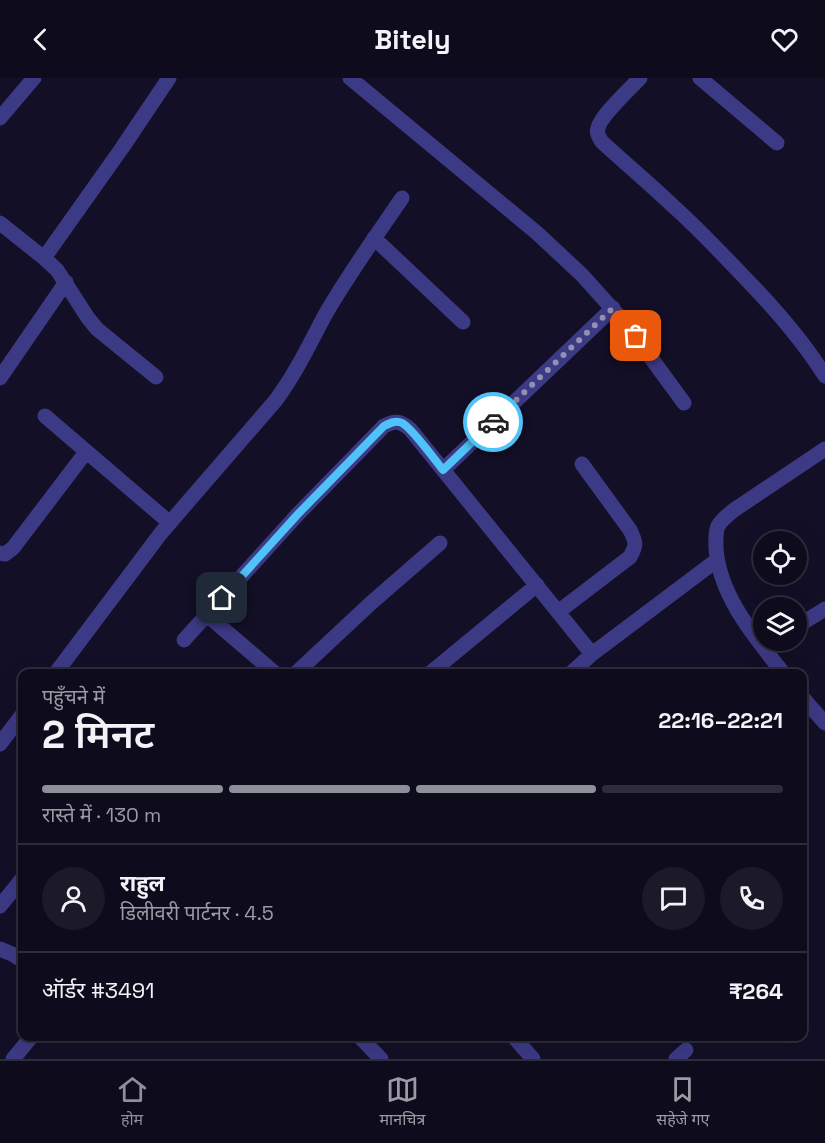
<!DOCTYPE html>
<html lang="hi">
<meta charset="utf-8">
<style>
body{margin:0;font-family:"Space Grotesk","Noto Sans Devanagari",sans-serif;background:#1c1929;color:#f1f3f6;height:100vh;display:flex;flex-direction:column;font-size:22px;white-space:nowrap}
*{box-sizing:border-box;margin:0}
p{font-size:20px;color:#9b9ba3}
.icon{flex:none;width:33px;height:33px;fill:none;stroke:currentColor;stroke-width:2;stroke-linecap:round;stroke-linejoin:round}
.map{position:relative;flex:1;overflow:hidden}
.drawer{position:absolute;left:18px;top:591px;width:789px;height:372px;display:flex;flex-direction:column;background:#0e0b1c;border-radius:12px;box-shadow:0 6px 24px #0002,0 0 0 2px #2e2b3b}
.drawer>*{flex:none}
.fabs{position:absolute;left:753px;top:453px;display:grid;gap:12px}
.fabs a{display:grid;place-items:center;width:54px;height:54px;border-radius:50%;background:#0e0b1c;box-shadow:0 6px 24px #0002,0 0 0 2px #2e2b3b;font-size:30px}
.pin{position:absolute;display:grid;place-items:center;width:51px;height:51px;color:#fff;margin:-26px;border-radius:12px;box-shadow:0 3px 9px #0006}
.courier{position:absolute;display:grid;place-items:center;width:60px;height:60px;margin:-30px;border:4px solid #4fc3f7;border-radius:50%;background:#fff;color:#222;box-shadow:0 2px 8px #0007}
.headline em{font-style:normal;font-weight:600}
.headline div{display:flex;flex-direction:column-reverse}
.headline{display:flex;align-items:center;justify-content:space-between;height:102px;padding:0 24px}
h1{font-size:39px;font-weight:600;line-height:45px}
.bar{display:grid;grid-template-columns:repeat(4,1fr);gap:9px 6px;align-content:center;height:72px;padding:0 24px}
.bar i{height:8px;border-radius:4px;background:#2e2b3b}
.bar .selected{background:#8c9099}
.bar p{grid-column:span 4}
.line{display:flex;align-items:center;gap:15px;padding:0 24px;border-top:2px solid #2e2b3b}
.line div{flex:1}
.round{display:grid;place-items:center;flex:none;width:63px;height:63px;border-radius:32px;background:#1c1929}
header{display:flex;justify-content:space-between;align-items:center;height:78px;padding:0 24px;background:#0e0b1c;font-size:27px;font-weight:600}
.tab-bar{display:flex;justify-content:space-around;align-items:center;height:84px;border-top:2px solid #2e2b3b;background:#0e0b1c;font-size:16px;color:#9b9ba3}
.tab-bar a{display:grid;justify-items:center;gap:3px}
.tab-bar .selected{color:#8c9099}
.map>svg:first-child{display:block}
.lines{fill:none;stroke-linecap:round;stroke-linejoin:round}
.minor{stroke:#3d3a85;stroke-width:15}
.done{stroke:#948fb3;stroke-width:6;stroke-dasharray:0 10.8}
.route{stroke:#4fc3f7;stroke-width:8}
</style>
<header><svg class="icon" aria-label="back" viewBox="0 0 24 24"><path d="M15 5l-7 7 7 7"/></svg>Bitely<svg class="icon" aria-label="heart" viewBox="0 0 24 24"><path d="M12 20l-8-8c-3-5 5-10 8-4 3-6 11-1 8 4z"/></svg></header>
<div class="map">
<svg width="825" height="981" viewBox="0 0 825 981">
<rect width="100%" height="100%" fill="#130f26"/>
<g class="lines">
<path class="minor" d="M350,0L537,155L582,197L627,247L684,325
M640,0C630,11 601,37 598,50C596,55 599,59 602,64C625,85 650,106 673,128C699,151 723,177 747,202C776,232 803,263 825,298
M700,0L777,65
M0,40L34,0
M0,145L44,180L57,192L88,240L97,251L156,299
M374,160L463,244
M44,180L122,70L169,0
M0,300L66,204
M45,338L170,445
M443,392L613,230
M0,475L5,476L13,470L86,374
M558,534L630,479C637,467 636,464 630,452L582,386
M207,537L276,596
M796,549L825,531
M184,562L298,436L384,348C395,342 400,343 410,351L592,576
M55,596L161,455L276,322C296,295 309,267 325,237C348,197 376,158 402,120
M295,596L371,525L440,465
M429,596L537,507
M570,596L592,576L717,482
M784,596C755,559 720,519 716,471C716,463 715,455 718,448C722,441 728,437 734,432L825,371
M802,619L825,645
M0,666L22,637
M0,828L22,801
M0,871L12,876L22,882
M359,958L381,981
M513,958L533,981
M13,981L32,958
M676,981L686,972"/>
</g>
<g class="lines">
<path class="done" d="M493,344L613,230L636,258"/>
<path class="route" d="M222,520L298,436L384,348C390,345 396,342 402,345C411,349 435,382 443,392L493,344"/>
</g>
</svg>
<div class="fabs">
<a><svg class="icon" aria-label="locate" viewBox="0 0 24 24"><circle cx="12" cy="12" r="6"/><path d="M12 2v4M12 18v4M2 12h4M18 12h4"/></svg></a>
<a><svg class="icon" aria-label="layers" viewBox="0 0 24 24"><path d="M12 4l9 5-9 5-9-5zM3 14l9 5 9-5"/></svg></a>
</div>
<div class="pin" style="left:636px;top:258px;background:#ea580c"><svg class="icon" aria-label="bag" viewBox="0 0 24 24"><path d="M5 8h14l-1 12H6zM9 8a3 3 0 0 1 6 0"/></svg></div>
<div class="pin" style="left:222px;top:520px;background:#1f2937"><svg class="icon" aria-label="home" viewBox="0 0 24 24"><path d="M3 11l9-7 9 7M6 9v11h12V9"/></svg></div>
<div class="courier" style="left:493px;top:344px"><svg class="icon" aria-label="car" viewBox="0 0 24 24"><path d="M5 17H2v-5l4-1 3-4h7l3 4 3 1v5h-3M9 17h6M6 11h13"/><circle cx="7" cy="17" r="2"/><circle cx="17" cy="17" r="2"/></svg></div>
<section class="drawer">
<div class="headline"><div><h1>2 मिनट</h1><p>पहुँचने में</p></div><em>22:16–22:21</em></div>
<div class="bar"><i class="selected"></i><i class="selected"></i><i class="selected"></i><i></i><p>रास्ते में · 130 m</p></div>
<div class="line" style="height:108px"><a class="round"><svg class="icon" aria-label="person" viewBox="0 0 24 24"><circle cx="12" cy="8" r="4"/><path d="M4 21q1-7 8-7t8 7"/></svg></a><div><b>राहुल</b><p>डिलीवरी पार्टनर · 4.5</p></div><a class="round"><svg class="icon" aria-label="chat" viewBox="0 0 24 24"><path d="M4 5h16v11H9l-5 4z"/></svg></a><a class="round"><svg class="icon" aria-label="phone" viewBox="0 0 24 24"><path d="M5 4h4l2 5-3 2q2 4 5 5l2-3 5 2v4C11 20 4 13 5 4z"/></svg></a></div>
<div class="line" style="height:78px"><div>ऑर्डर #3491</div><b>₹264</b></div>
</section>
</div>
<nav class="tab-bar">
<a class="selected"><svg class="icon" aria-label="home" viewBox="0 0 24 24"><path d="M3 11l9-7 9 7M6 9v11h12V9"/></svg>होम</a>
<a><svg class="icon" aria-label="map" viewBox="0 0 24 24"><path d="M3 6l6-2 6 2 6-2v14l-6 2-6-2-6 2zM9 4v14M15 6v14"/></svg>मानचित्र</a>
<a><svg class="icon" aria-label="saved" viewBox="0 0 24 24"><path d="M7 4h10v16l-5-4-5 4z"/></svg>सहेजे गए</a>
</nav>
